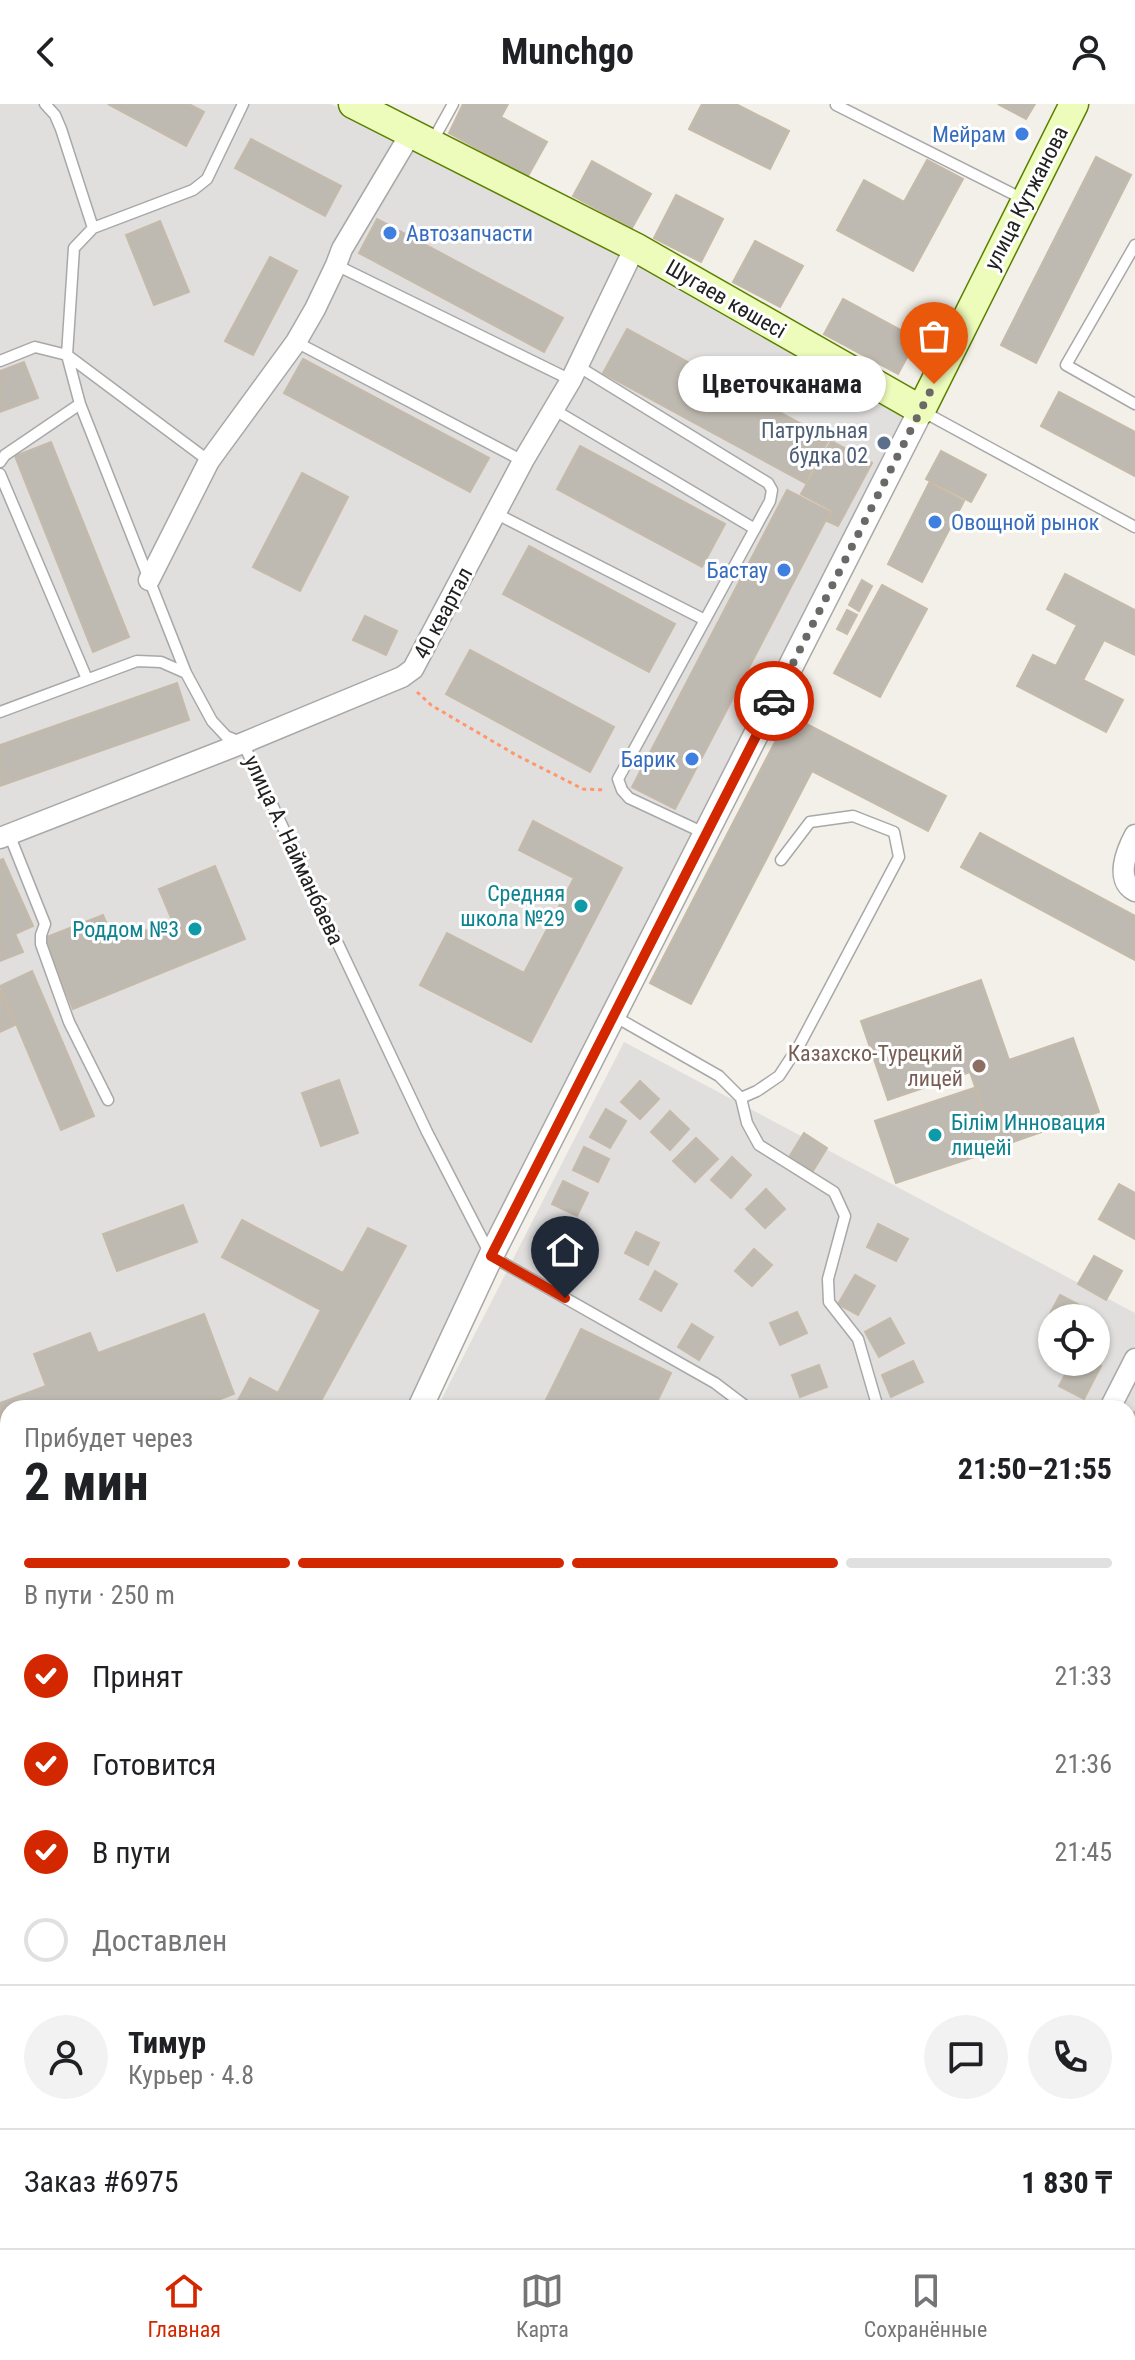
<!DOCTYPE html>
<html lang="ru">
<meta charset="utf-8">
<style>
body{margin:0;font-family:"Roboto Condensed",sans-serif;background:#f2f2f2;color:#202124;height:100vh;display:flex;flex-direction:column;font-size:30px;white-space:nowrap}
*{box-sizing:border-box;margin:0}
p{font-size:26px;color:#757577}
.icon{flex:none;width:44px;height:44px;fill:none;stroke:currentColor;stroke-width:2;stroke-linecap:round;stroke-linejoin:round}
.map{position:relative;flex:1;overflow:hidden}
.details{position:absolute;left:0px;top:1296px;width:1136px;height:848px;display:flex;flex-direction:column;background:#fff;border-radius:24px 24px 0 0;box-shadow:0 2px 6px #0004}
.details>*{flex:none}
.fabs{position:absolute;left:1038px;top:1200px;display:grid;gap:16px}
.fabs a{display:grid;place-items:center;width:72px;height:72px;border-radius:50%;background:#fff;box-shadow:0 2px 6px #0004;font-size:40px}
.pin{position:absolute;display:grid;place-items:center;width:68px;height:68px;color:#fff;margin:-82px -34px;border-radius:50% 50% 50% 0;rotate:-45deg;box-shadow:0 0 8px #0007}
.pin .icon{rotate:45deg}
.courier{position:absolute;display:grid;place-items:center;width:80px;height:80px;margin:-40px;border:6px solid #d32700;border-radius:50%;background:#fff;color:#222;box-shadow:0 2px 10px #0007}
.bubble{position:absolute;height:56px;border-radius:28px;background:#fff;box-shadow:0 2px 6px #0004;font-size:26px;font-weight:700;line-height:56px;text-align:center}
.overview em{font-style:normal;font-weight:700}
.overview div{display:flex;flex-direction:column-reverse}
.overview{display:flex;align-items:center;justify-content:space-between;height:136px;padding:0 24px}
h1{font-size:52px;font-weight:700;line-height:60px}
.bar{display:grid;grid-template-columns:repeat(4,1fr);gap:12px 8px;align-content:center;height:96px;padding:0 24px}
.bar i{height:10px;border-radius:6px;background:#e0e0e0}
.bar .active{background:#d32700}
.bar p{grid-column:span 4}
.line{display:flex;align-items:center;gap:20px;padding:0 24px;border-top:2px solid #e0e0e0}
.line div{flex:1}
.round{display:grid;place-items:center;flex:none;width:84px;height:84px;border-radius:42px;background:#f2f2f2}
ol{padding:0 24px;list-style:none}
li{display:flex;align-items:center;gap:24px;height:88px}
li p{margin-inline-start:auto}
li .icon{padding:8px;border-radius:50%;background:#d32700;color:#fff;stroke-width:4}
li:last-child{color:#757577}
li i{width:44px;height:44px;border:4px solid #e0e0e0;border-radius:50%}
header{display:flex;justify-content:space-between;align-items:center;height:104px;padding:0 24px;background:#fff;font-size:36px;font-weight:700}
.menu{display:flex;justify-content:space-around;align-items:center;height:112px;border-top:2px solid #e0e0e0;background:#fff;font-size:22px;color:#757577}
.menu a{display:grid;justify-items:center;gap:4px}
.menu .active{color:#d32700}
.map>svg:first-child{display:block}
.residential{fill:#e0dfde;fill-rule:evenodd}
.building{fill:#bfbab1;stroke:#c5baa9;stroke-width:2}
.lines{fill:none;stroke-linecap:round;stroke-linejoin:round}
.service-casing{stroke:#a8a8a8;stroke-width:13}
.minor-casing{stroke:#a8a8a8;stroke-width:23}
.tertiary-casing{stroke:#a8a8a8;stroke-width:27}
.secondary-casing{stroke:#5b8100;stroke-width:31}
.trunk-casing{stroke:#e32140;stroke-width:37}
.path{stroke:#ff966c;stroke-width:3;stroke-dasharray:4 4;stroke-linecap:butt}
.service{stroke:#fff;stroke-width:10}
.minor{stroke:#fff;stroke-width:20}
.tertiary{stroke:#fff;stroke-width:24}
.secondary{stroke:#edfcbb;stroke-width:28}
.trunk{stroke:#f6ba97;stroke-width:34}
.done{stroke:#6a6967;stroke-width:8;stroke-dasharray:0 14.4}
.route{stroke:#d32700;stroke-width:10}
.shop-dot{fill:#3f7fe0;stroke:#fff;stroke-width:3}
.service-dot{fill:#5c6f8a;stroke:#fff;stroke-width:3}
.culture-dot{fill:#0f9aa8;stroke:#fff;stroke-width:3}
.education-dot{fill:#8d6e63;stroke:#fff;stroke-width:3}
.labels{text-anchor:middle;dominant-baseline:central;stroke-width:6;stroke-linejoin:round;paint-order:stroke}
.shop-label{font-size:22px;fill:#366cbe;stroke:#fff;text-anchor:end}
.street-label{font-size:22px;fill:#212121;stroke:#fff}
.service-label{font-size:22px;fill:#4e5e75;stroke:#fff;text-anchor:end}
.culture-label{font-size:22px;fill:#0d838f;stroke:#fff;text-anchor:end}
.education-label{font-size:22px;fill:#785e54;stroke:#fff;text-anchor:end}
</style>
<header><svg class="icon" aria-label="back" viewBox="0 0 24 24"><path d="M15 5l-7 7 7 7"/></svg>Munchgo<svg class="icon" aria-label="person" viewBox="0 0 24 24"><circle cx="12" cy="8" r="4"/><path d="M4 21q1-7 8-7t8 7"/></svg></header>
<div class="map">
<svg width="1135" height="2144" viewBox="0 0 1135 2144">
<rect width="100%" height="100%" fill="#f2f0e8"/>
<path class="residential" d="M0,0H331L921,306L420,1304H8V1575L0,1579Z
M624,938L1135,1209V1896L1128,1909V1304H437ZM1052,1214H1096V1258H1052Z
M0,1742L8,1763V2136H146L149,2144H0Z
M191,2136H1008L1004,2144H194Z"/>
<path class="building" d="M108,0H189L204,8L186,42Z
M463,0H508L501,13L547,38L528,72L449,29Z
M702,0H736L789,27L770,65L689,25Z
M998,0H1035L1026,15Z
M251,35L341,82L325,112L235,64Z
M1096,53L1131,71L1036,259L1001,241Z
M927,56L963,75L913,167L837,126L864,76L904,98Z
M592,57L651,90L632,124L573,92Z
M676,91L723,115L701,158L654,134Z
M377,115L563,214L544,248L359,149Z
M160,117L189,188L154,201L126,131Z
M755,137L803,162L780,203L733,178Z
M270,153L297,167L253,251L225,237Z
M843,195L917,235L898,270L824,230Z
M627,225L829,335L805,379L603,269Z
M303,255L489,354L470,388L284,289Z
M24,258L38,294L0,308V267Z
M1059,288L1135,328V372L1041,322Z
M831,337L872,359L838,422L827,417L833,407L801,390Z
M51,338L129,533L93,548L15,352Z
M580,342L725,420L702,463L557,385Z
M941,347L986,371L971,398L926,375Z
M302,369L348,393L300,487L253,463Z
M929,379L964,397L922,478L888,460Z
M787,386L830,408L675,705L632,683Z
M529,442L675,520L649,568L503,490Z
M1065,470L1135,506V551L1104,536L1083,576L1123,596L1106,628L1017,582L1033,551L1056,562L1077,521L1047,505Z
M862,476L872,482L859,507L849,501Z
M882,481L927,505L880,593L834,569Z
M847,506L857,511L847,530L837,525Z
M365,512L397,527L386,551L353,536Z
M470,546L614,623L590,668L446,590Z
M177,579L189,616L0,682V641Z
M789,611L946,692L928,727L812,667L691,900L650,879Z
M533,717L622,764L531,938L420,881L447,829L524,869L574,774L519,746Z
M980,729L1135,812V856L961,763Z
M3,755L33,822L15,830L23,848L0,857V756Z
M215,762L245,835L73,905L44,834L103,811L115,839L172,816L159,785Z
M32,867L94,1012L61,1026L0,882Z
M981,876L1009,956L1073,934L1099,1008L996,1044L970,968L888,996L861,917Z
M0,886L15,921L0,928Z
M339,976L358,1029L321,1042L302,989Z
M640,977L659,995L640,1015L621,998Z
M974,984L995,1046L896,1079L875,1017Z
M606,1005L626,1017L610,1044L590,1033Z
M670,1007L689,1025L670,1046L651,1028Z
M804,1029L827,1044L811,1070L788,1055Z
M696,1034L718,1055L695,1078L673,1057Z
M584,1043L609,1055L598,1078L573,1066Z
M732,1053L751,1071L731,1094L711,1076Z
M563,1077L588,1089L577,1112L552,1100Z
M1119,1080L1135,1089V1135L1099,1115Z
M766,1085L785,1105L765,1124L746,1105Z
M183,1101L197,1138L117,1167L103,1130Z
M242,1116L343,1169L368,1124L406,1142L317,1304H234L250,1274L278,1289L321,1206L222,1153Z
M878,1120L908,1135L896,1157L867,1143Z
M636,1128L659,1139L648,1161L625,1149Z
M754,1145L772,1161L752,1182L735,1167Z
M1094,1152L1122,1167L1106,1196L1078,1180Z
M655,1167L677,1180L661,1207L640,1195Z
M855,1171L875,1182L858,1211L838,1200Z
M1060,1191L1085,1204L1079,1214H1052V1221L1046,1217Z
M797,1208L807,1229L780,1241L770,1219Z
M204,1210L234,1290L196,1304H8V1418L2,1420L0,1414V1299L46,1282L34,1250L90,1229L98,1249Z
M890,1214L904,1239L879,1253L865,1228Z
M692,1220L713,1233L699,1256L678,1243Z
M581,1225L671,1269L654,1304H542Z
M913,1257L923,1278L891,1293L882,1271Z
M1072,1258H1093L1101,1262L1084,1295L1059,1282Z
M819,1261L827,1283L800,1293L792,1271Z
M1135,1307V1330L1128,1327V1321Z
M0,1418L8,1439V1514L0,1517Z
M1128,1467L1135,1471V1477L1128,1492Z
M8,2124V2136H105L108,2144H0V2127Z
M420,2136H446L449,2144H423Z
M469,2136H494L472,2144Z
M707,2136H736L732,2144H722Z
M843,2136H902L898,2144H858Z
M935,2136H941L956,2144H931Z"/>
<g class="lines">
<g class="service-casing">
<path id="service" d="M45,0L55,11L61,25L93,124
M243,0L207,75L193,86L93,124L74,144L67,251L80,300L186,569L212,617L226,632L243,639L427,1028L491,1152L715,1279L748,1304
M836,1L1023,95
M432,38L453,0
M1135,141L1066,261L1135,300
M336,161L571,276
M296,238L523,357
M0,257L35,243L67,251L209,357
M576,261L768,379L772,386L770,397L618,675L622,686L629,694L704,729
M553,305L755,425
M922,307L1135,423
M0,358L5,351L80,300
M0,370L87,575
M495,409L705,516
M0,608L137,557L161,558L186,569
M9,730L45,820L41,831V840L69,918L108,996
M614,912L719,972L741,994L747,1019L759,1041L834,1088L845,1112L828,1175L829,1198L858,1235L878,1304
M741,994L757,987L779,972L800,940L899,753L894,728L853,712L810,718L781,756
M1128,1549L1135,1552
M0,1991L8,1994"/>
</g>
<g class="minor-casing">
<path id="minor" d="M149,476L209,357L296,238L315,205L336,161L342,145L411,29
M1135,731C1127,746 1114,776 1135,787
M0,734L243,639L402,573L413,565L523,357L571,276L635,143
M1110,1304L1135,1255
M532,2136L535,2144
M344,2144L365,2136
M671,2144L675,2136"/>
</g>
<g class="tertiary-casing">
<path id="tertiary" d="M420,1304L491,1152L921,306
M0,1579L8,1576"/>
</g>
<g class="secondary-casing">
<path id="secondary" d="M353,0L635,143L921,306L1074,0"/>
</g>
<g class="trunk-casing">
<path id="trunk" d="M0,1714L8,1735
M1128,1972L1135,1959
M1128,2100L1135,2087
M158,2136L161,2144
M1039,2144L1043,2136
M1105,2144L1109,2136"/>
</g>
<path class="path" d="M417,588L431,601L516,651L583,685L606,686"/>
<use href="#service" class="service"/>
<use href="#minor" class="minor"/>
<use href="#tertiary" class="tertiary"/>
<use href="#secondary" class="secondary"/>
<use href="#trunk" class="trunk"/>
</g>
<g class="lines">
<path class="done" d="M774,597L934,280"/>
<path class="route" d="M565,1194L491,1152L774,597"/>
</g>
<g class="shop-dot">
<circle cx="1022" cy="30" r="8"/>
<circle cx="390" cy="129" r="8"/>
<circle cx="935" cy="418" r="8"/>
<circle cx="784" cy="466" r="8"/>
<circle cx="692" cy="655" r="8"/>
</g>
<circle class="service-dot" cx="884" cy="339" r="8"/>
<g class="culture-dot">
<circle cx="581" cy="802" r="8"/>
<circle cx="195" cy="825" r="8"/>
<circle cx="935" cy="1031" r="8"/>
</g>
<circle class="education-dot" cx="979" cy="962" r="8"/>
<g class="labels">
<g class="shop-label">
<text x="1006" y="30">Мейрам</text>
<text x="406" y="129" text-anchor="start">Автозапчасти</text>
<text x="951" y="418" text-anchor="start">Овощной рынок</text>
<text x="768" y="466">Бастау</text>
<text x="676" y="655">Барик</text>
</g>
<g class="street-label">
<text transform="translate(1026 94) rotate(-63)">улица Кутжанова</text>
<text transform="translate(726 195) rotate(30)">Шугаев көшесі</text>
<text transform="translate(443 509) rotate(-62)">40 квартал</text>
<text transform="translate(294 746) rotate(65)">улица А. Найманбаева</text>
</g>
<g class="service-label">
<text x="868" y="326">Патрульная<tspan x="868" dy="25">будка 02</tspan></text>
</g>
<g class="culture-label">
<text x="565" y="789">Средняя<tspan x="565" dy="25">школа №29</tspan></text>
<text x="179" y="825">Роддом №3</text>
<text x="951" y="1018" text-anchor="start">Білім Инновация<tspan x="951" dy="25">лицейі</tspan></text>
</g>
<g class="education-label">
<text x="963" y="949">Казахско-Турецкий<tspan x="963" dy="25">лицей</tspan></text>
</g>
</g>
</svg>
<div class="fabs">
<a><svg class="icon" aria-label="locate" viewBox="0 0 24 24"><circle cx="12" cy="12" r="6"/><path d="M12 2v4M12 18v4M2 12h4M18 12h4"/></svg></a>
</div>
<div class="pin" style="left:934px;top:280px;background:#ea580c"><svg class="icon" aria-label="bag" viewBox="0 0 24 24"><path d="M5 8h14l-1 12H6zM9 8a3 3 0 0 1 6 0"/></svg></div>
<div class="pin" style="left:565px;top:1194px;background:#1f2937"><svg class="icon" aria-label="home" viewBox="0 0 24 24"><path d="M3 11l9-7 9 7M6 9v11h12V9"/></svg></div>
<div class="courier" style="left:774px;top:597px"><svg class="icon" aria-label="car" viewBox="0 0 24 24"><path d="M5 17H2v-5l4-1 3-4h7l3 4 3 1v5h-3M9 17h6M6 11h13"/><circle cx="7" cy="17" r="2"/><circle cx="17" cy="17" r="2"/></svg></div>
<div class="bubble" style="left:678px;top:252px;width:208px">Цветочканама</div>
<section class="details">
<div class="overview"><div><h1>2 мин</h1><p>Прибудет через</p></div><em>21:50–21:55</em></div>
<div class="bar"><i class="active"></i><i class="active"></i><i class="active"></i><i></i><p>В пути · 250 m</p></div>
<ol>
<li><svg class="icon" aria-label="check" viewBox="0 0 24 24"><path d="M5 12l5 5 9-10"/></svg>Принят<p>21:33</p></li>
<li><svg class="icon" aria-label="check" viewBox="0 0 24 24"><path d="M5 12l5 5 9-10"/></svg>Готовится<p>21:36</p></li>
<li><svg class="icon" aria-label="check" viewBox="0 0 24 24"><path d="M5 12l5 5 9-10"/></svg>В пути<p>21:45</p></li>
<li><i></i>Доставлен</li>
</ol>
<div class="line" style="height:144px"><a class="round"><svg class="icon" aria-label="person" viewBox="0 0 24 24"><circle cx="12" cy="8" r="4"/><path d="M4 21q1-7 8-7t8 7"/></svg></a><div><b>Тимур</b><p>Курьер · 4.8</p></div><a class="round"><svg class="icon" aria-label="chat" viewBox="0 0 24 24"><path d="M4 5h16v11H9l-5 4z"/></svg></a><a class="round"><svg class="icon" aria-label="phone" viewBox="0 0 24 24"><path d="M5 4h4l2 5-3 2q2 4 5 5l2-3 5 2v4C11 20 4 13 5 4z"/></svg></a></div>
<div class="line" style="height:104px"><div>Заказ #6975</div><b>1 830 ₸</b></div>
</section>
</div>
<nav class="menu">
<a class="active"><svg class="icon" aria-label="home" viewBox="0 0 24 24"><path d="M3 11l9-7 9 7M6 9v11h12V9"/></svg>Главная</a>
<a><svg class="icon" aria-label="map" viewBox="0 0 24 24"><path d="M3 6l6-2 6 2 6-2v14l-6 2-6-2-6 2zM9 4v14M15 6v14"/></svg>Карта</a>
<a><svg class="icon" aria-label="saved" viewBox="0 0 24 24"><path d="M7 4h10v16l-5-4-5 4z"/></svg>Сохранённые</a>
</nav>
